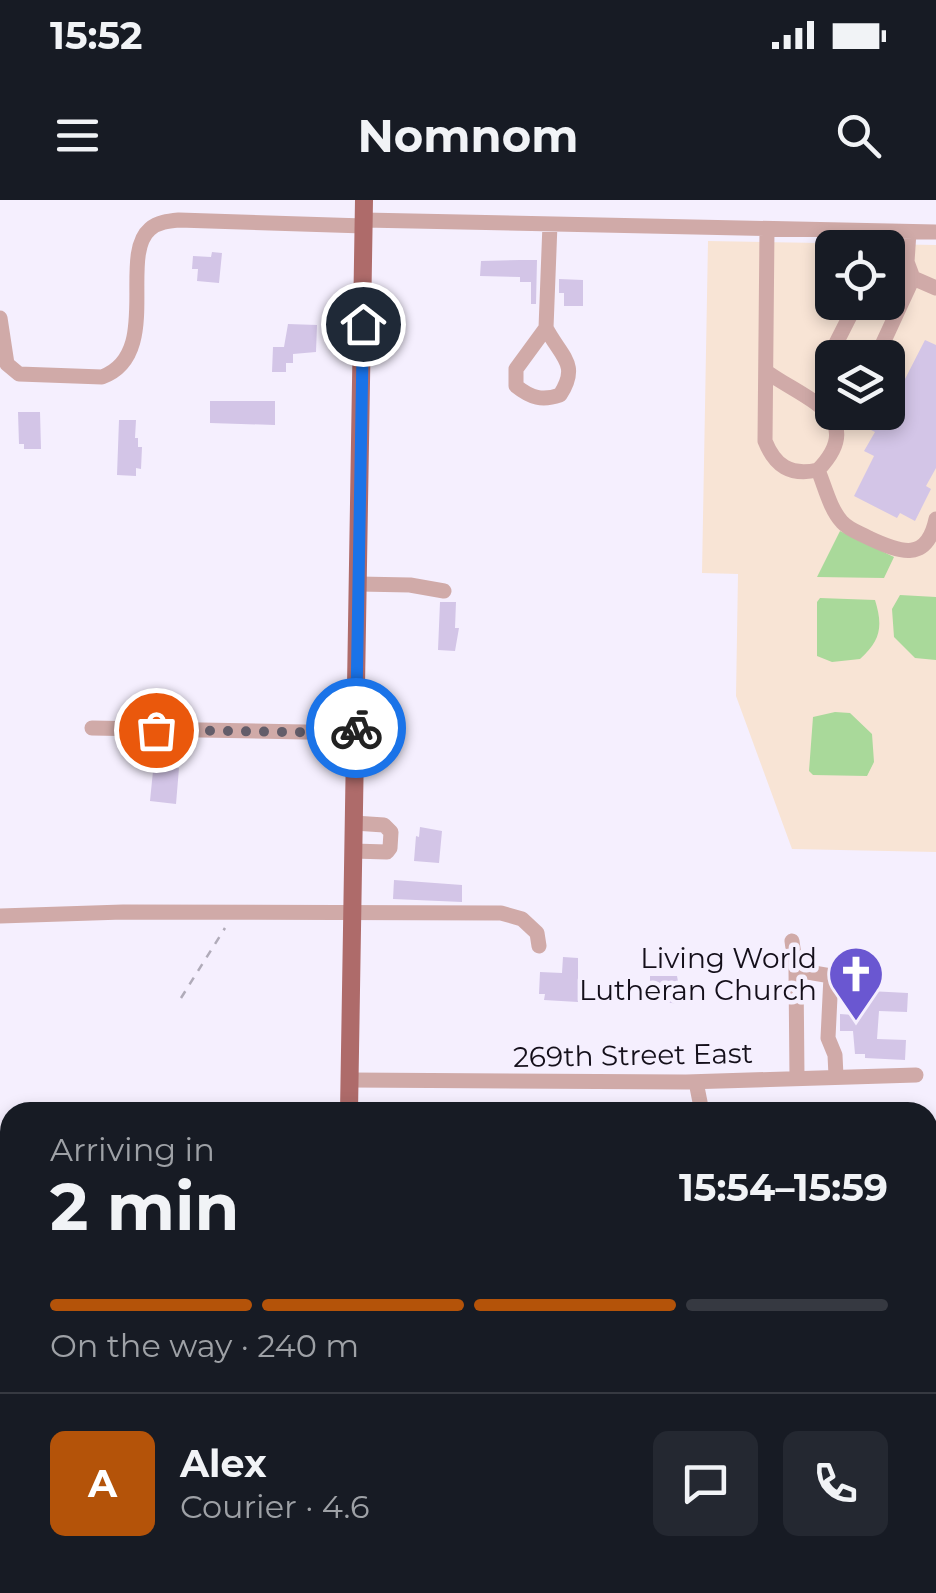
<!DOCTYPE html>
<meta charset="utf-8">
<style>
body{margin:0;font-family:Montserrat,sans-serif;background:#242831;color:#f1f3f6;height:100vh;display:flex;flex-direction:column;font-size:38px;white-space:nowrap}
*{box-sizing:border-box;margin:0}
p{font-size:32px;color:#9ea1a6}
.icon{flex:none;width:55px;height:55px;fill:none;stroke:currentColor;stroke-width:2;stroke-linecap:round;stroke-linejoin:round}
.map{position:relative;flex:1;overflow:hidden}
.sheet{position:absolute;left:0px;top:902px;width:938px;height:492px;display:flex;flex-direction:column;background:#171b24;border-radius:30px 30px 0 0;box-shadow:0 5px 15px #0003}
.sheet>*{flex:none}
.tools{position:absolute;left:815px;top:30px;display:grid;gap:20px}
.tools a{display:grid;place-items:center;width:90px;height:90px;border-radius:15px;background:#171b24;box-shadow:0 5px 15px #0003;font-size:50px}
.pin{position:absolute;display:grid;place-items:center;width:85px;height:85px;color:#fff;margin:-42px;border:5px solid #fff;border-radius:50%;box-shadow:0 2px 10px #0007}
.courier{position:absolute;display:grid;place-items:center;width:100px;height:100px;margin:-50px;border:8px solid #1a73e8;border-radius:50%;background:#fff;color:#222;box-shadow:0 2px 12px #0007}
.headline em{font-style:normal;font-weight:700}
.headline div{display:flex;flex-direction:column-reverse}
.headline{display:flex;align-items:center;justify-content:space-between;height:170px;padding:0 50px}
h1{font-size:65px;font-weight:700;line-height:75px}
.bar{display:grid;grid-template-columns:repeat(4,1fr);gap:15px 10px;align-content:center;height:120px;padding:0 50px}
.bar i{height:12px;border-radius:8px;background:#363941}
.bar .selected{background:#b45309}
.bar p{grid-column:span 4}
.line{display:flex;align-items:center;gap:25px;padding:0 50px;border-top:2px solid #363941}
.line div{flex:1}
.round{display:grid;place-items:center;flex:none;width:105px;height:105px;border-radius:15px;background:#242831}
.status{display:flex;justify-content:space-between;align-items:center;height:70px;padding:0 50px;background:#171b24;direction:ltr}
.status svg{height:28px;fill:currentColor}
header{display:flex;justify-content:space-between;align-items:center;height:130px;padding:0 50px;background:#171b24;font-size:45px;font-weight:700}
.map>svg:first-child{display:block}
.education{fill:#f8e4d5;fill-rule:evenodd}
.green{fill:#a9d99a}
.building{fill:#d3c5e7}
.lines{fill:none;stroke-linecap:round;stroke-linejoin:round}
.path{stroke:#b0abb9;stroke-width:2.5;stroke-dasharray:8 8;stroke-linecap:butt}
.minor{stroke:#d0aaa8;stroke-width:15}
.major{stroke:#ae6b6a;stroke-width:18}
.done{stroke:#635d6a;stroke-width:10;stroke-dasharray:0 18}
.route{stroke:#1a73e8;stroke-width:12}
.labels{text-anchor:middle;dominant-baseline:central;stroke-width:9;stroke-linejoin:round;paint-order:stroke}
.poi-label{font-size:28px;fill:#140f1a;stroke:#f5effe;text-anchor:end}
.street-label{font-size:28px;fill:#140f1a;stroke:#f5effe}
</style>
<div class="status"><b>15:52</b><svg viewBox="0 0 49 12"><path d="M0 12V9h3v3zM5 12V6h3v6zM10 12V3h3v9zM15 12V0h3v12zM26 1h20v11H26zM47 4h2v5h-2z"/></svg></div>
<header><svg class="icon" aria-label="menu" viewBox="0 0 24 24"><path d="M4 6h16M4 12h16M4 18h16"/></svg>Nomnom<svg class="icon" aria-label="search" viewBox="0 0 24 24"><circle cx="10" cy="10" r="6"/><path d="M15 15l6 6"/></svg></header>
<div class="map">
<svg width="936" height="1393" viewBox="0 0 936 1393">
<rect width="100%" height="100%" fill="#f5effe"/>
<path class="education" d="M708,41L936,45V652L792,649L736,496L738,374L702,373ZM832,48H888V102H832ZM832,158H888V212H832Z"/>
<path class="green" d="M840,331L894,357L884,378L817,377Z
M900,395L936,397V460L915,458L894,437L892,409Z
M820,398L875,400C883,426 881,440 860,459L832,462L817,456V402Z
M835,512L850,513L872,534L874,562L867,576L813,575L809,571L813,517Z"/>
<path class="building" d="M212,52L222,53L219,83L197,81L198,69H192L193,56L211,57Z
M520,60H537L536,104H531V82H520V77L480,76L481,61Z
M559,79L583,80V106H564V93H559Z
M288,124L317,125L316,152L293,154V163H286V172H272L273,147H284Z
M925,140L936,145V268L926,286L931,289L915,321L900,313L897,318L854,296L874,256L864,251L875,232L871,230L874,225L868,221L872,212H888V198L899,176L905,179Z
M210,201H275V225L210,223Z
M18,212H40L41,249H24V244H19Z
M119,220H136L135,238H138V247H142L141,269L136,268V276L117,275Z
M440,402H456L455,428H459L455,451L438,450Z
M154,561L173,563V567L179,568L176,604L150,601Z
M420,627L442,631L439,663L414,661L416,636L419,637Z
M394,680L462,685V702L393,699Z
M563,757L578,758V802L544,800L545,794H539L540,772L562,773Z
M650,776H677L682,804L650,801Z
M869,791L908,793L907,812L879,811L877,839L906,840L905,860L865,858V854H855L853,831H840V814L854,815V808L858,809V793L869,794Z"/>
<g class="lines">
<path class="path" d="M181,798L225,728"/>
<path class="minor" d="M364,20L936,32
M767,29L765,241C775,266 790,276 818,270C825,287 830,309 842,322C849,330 860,333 869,338C901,353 927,362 936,319
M913,78L936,88
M0,118L7,164L19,174L102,177C163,155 118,56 150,29C158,22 169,21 179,20L364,26
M546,128C561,157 580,164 560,195C542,201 531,198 516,186V169L546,128L550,24
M876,158L913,78L907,62L909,32
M767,172C804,199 869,217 818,270
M832,188L823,175L825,165L857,102
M359,384L410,385L444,391
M92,528L356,533
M353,651L387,652L390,648L391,632L384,625L354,623
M0,716L123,712L501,713L522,719L537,733L539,746
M792,741L796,770L797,877
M796,770L831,776L828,838L835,855L836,876
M350,880L686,882L916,875
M696,882L702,912
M0,1114L10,1121"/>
<path class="major" d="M349,912L364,0
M345,1385V1393"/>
</g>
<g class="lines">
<path class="done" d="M156,530L356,533V528"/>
<path class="route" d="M356,528L363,124"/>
</g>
<defs>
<g id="church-pin" transform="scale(2.875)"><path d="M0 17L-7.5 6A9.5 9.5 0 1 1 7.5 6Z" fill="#6a57d1" stroke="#f5effe"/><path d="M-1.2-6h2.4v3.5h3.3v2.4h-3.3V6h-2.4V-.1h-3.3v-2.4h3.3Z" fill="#fff"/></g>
</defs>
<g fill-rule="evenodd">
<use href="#church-pin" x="856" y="774"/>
</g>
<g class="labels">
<g class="poi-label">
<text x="817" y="758">Living World<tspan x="817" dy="32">Lutheran Church</tspan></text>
</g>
<g class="street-label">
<text transform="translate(633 855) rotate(-1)">269th Street East</text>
</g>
</g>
</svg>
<div class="tools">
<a><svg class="icon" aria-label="locate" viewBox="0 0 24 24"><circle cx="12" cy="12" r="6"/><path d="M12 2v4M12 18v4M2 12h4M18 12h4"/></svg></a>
<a><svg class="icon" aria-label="layers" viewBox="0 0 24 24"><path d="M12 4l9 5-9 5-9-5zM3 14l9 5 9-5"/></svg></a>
</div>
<div class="pin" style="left:156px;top:530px;background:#ea580c"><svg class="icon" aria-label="bag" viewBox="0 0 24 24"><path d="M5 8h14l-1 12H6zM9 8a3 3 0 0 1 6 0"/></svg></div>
<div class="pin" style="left:363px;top:124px;background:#1f2937"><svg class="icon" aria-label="home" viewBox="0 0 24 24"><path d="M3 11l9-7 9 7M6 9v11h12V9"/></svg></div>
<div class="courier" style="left:356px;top:528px"><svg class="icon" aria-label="bike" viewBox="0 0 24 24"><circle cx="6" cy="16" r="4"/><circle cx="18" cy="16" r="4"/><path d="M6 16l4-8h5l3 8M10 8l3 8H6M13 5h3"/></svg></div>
<section class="sheet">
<div class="headline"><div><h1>2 min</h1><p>Arriving in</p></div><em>15:54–15:59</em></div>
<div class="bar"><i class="selected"></i><i class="selected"></i><i class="selected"></i><i></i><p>On the way · 240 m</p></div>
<div class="line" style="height:180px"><b class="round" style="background:#b45309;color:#fff">A</b><div><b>Alex</b><p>Courier · 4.6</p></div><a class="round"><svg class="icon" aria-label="chat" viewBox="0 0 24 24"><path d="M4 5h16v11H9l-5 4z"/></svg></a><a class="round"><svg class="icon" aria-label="phone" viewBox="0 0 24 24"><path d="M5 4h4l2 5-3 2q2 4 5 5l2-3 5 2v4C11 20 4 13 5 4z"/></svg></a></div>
</section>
</div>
